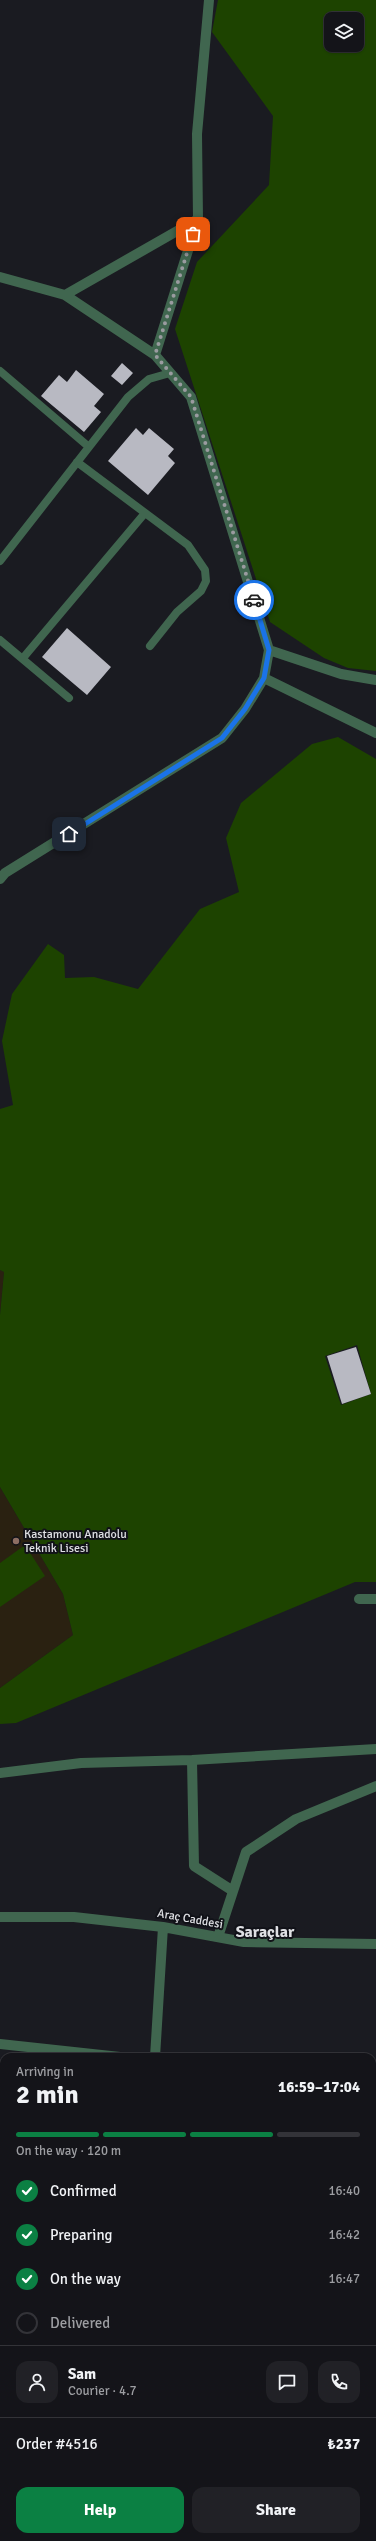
<!DOCTYPE html>
<meta charset="utf-8">
<style>
body{margin:0;font-family:Signika,sans-serif;background:#212126;color:#f1f3f6;height:100vh;display:flex;flex-direction:column;font-size:15px;white-space:nowrap}
*{box-sizing:border-box;margin:0}
p{font-size:13px;color:#9d9ea2}
.icon{flex:none;width:22px;height:22px;fill:none;stroke:currentColor;stroke-width:2;stroke-linecap:round;stroke-linejoin:round}
.map{position:relative;flex:1;overflow:hidden}
.sheet{position:absolute;left:0px;top:2053px;width:376px;height:488px;display:flex;flex-direction:column;background:#141419;border-radius:12px 12px 0 0;box-shadow:0 1px 3px #0004,0 0 0 1px #333338}
.sheet>*{flex:none}
.buttons{position:absolute;left:324px;top:12px;display:grid;gap:8px}
.buttons a{display:grid;place-items:center;width:40px;height:40px;border-radius:8px;background:#141419;box-shadow:0 1px 3px #0004,0 0 0 1px #333338;font-size:20px}
.pin{position:absolute;display:grid;place-items:center;width:34px;height:34px;color:#fff;margin:-17px;border-radius:8px;box-shadow:0 2px 6px #0006}
.courier{position:absolute;display:grid;place-items:center;width:40px;height:40px;margin:-20px;border:3px solid #1a73e8;border-radius:50%;background:#fff;color:#222;box-shadow:0 1px 5px #0007}
.head em{font-style:normal;font-weight:700}
.head div{display:flex;flex-direction:column-reverse}
.head{display:flex;align-items:center;justify-content:space-between;height:68px;padding:0 16px}
h1{font-size:26px;font-weight:700;line-height:30px}
.bar{display:grid;grid-template-columns:repeat(4,1fr);gap:6px 4px;align-content:center;height:48px;padding:0 16px}
.bar i{height:5px;border-radius:3px;background:#333338}
.bar .on{background:#0b8043}
.bar p{grid-column:span 4}
.line{display:flex;align-items:center;gap:10px;padding:0 16px;border-top:1px solid #333338}
.line div{flex:1}
.round{display:grid;place-items:center;flex:none;width:42px;height:42px;border-radius:12px;background:#212126}
ol{padding:0 16px;list-style:none}
li{display:flex;align-items:center;gap:12px;height:44px}
li p{margin-inline-start:auto}
li .icon{padding:4px;border-radius:50%;background:#0b8043;color:#fff;stroke-width:4}
li:last-child{color:#9d9ea2}
li i{width:22px;height:22px;border:2px solid #333338;border-radius:50%}
.button{display:flex;gap:8px;margin-top:auto;padding:8px 16px}
.button a{flex:1;height:46px;border-radius:12px;background:#0b8043;color:#fff;font-size:16px;font-weight:700;line-height:46px;text-align:center}
.button a+a{background:#212126;color:#f1f3f6}
.map>svg:first-child{display:block}
.education{fill:#2a2111}
.green{fill:#1d4300;fill-rule:evenodd}
.water{fill:#195889}
.building{fill:#b8b9c2}
.lines{fill:none;stroke-linecap:round;stroke-linejoin:round}
.lane{stroke:#40664f;stroke-width:8}
.street{stroke:#40664f;stroke-width:10}
.primary{stroke:#5eb183;stroke-width:10}
.done{stroke:#9a9ba0;stroke-width:4;stroke-dasharray:0 7.2}
.route{stroke:#1a73e8;stroke-width:5}
.education-dot{fill:#8d6e63;stroke:#111218;stroke-width:1.5}
.labels{text-anchor:middle;dominant-baseline:central;stroke-width:4;stroke-linejoin:round;paint-order:stroke}
.poi-label{font-size:12px;fill:#dfe0e4;stroke:#111218;text-anchor:start}
.street-label{font-size:12px;fill:#dfe0e4;stroke:#111218}
.district-label{font-size:16px;font-weight:bold;fill:#dfe0e4;stroke:#111218}
</style>
<div class="map">
<svg width="376" height="2541" viewBox="0 0 376 2541">
<rect width="100%" height="100%" fill="#1a1b21"/>
<path class="education" d="M0,1270L4,1272L0,1315Z
M0,1487L63,1594L73,1635L0,1688Z"/>
<path class="green" d="M218,0H376V671L348,668L324,658L270,622L175,329L197,262L269,185L273,116L212,32ZM331,19H357V45H331Z
M338,737L376,759V1582H355L16,1723L0,1724V1688L73,1635L63,1594L0,1487V1315L4,1272L0,1270V1109L13,1105L2,1041L12,994L48,944L64,955L65,978L94,977L138,989L200,909L239,892L226,838L241,803L312,744ZM357,1345L371,1394L341,1405L325,1356Z
M25,1545L45,1576L0,1607V1563Z"/>
<path class="water" d="M0,2455L4,2459V2514L0,2510Z
M30,2537H93L98,2541H34Z"/>
<path class="building" d="M122,363L133,373L122,385L111,376Z
M76,370L104,394L94,406L101,412L84,432L41,396L59,375L67,382Z
M136,428L143,435L149,428L174,449L168,456L175,463L148,495L108,461Z
M67,628L111,667L87,695L42,657Z
M356,1347L371,1394L342,1404L327,1356Z"/>
<g class="lines">
<path class="lane" d="M0,371L89,447
M77,462L188,545L205,570L206,581L201,591L177,612L150,646
M0,561L128,397L149,379L170,373
M0,640L69,698
M23,658L145,513"/>
<path class="street" d="M0,277L65,295L155,355L191,397L269,650L264,678L245,709L222,738L5,873L0,879
M65,295L198,219L197,134L209,0
M155,355L198,219
M269,650L341,674L376,680
M264,678L376,733
M359,1599H376
M192,1760L194,1866L233,1891
M0,1773L81,1763L192,1760L376,1749
M0,1917H74L163,1927L244,1942L376,1944
M218,1937L246,1852L296,1819L376,1786
M0,2044L120,2057
M155,2057L163,1927
M372,2149L376,2137
M0,2168L4,2162
M372,2238L376,2239
M372,2406H376
M287,2541L289,2537"/>
<path class="primary" d="M0,2421L4,2425
M0,2536L6,2541
M140,2537L145,2541"/>
</g>
<g class="lines">
<path class="done" d="M193,234L155,355L191,397L254,600"/>
<path class="route" d="M69,834L222,738L245,709L264,678L269,650L254,600"/>
</g>
<circle class="education-dot" cx="16" cy="1541" r="4"/>
<g class="labels">
<g class="poi-label">
<text x="24" y="1534">Kastamonu Anadolu<tspan x="24" dy="14">Teknik Lisesi</tspan></text>
</g>
<g class="street-label">
<text transform="translate(190 1919) rotate(10)">Araç Caddesi</text>
</g>
<g class="district-label">
<text x="265" y="1932">Saraçlar</text>
</g>
</g>
</svg>
<div class="buttons">
<a><svg class="icon" aria-label="layers" viewBox="0 0 24 24"><path d="M12 4l9 5-9 5-9-5zM3 14l9 5 9-5"/></svg></a>
</div>
<div class="pin" style="left:193px;top:234px;background:#ea580c"><svg class="icon" aria-label="bag" viewBox="0 0 24 24"><path d="M5 8h14l-1 12H6zM9 8a3 3 0 0 1 6 0"/></svg></div>
<div class="pin" style="left:69px;top:834px;background:#1f2937"><svg class="icon" aria-label="home" viewBox="0 0 24 24"><path d="M3 11l9-7 9 7M6 9v11h12V9"/></svg></div>
<div class="courier" style="left:254px;top:600px"><svg class="icon" aria-label="car" viewBox="0 0 24 24"><path d="M5 17H2v-5l4-1 3-4h7l3 4 3 1v5h-3M9 17h6M6 11h13"/><circle cx="7" cy="17" r="2"/><circle cx="17" cy="17" r="2"/></svg></div>
<section class="sheet">
<div class="head"><div><h1>2 min</h1><p>Arriving in</p></div><em>16:59–17:04</em></div>
<div class="bar"><i class="on"></i><i class="on"></i><i class="on"></i><i></i><p>On the way · 120 m</p></div>
<ol>
<li><svg class="icon" aria-label="check" viewBox="0 0 24 24"><path d="M5 12l5 5 9-10"/></svg>Confirmed<p>16:40</p></li>
<li><svg class="icon" aria-label="check" viewBox="0 0 24 24"><path d="M5 12l5 5 9-10"/></svg>Preparing<p>16:42</p></li>
<li><svg class="icon" aria-label="check" viewBox="0 0 24 24"><path d="M5 12l5 5 9-10"/></svg>On the way<p>16:47</p></li>
<li><i></i>Delivered</li>
</ol>
<div class="line" style="height:72px"><a class="round"><svg class="icon" aria-label="person" viewBox="0 0 24 24"><circle cx="12" cy="8" r="4"/><path d="M4 21q1-7 8-7t8 7"/></svg></a><div><b>Sam</b><p>Courier · 4.7</p></div><a class="round"><svg class="icon" aria-label="chat" viewBox="0 0 24 24"><path d="M4 5h16v11H9l-5 4z"/></svg></a><a class="round"><svg class="icon" aria-label="phone" viewBox="0 0 24 24"><path d="M5 4h4l2 5-3 2q2 4 5 5l2-3 5 2v4C11 20 4 13 5 4z"/></svg></a></div>
<div class="line" style="height:52px"><div>Order #4516</div><b>₺237</b></div>
<div class="button"><a>Help</a><a>Share</a></div>
</section>
</div>
